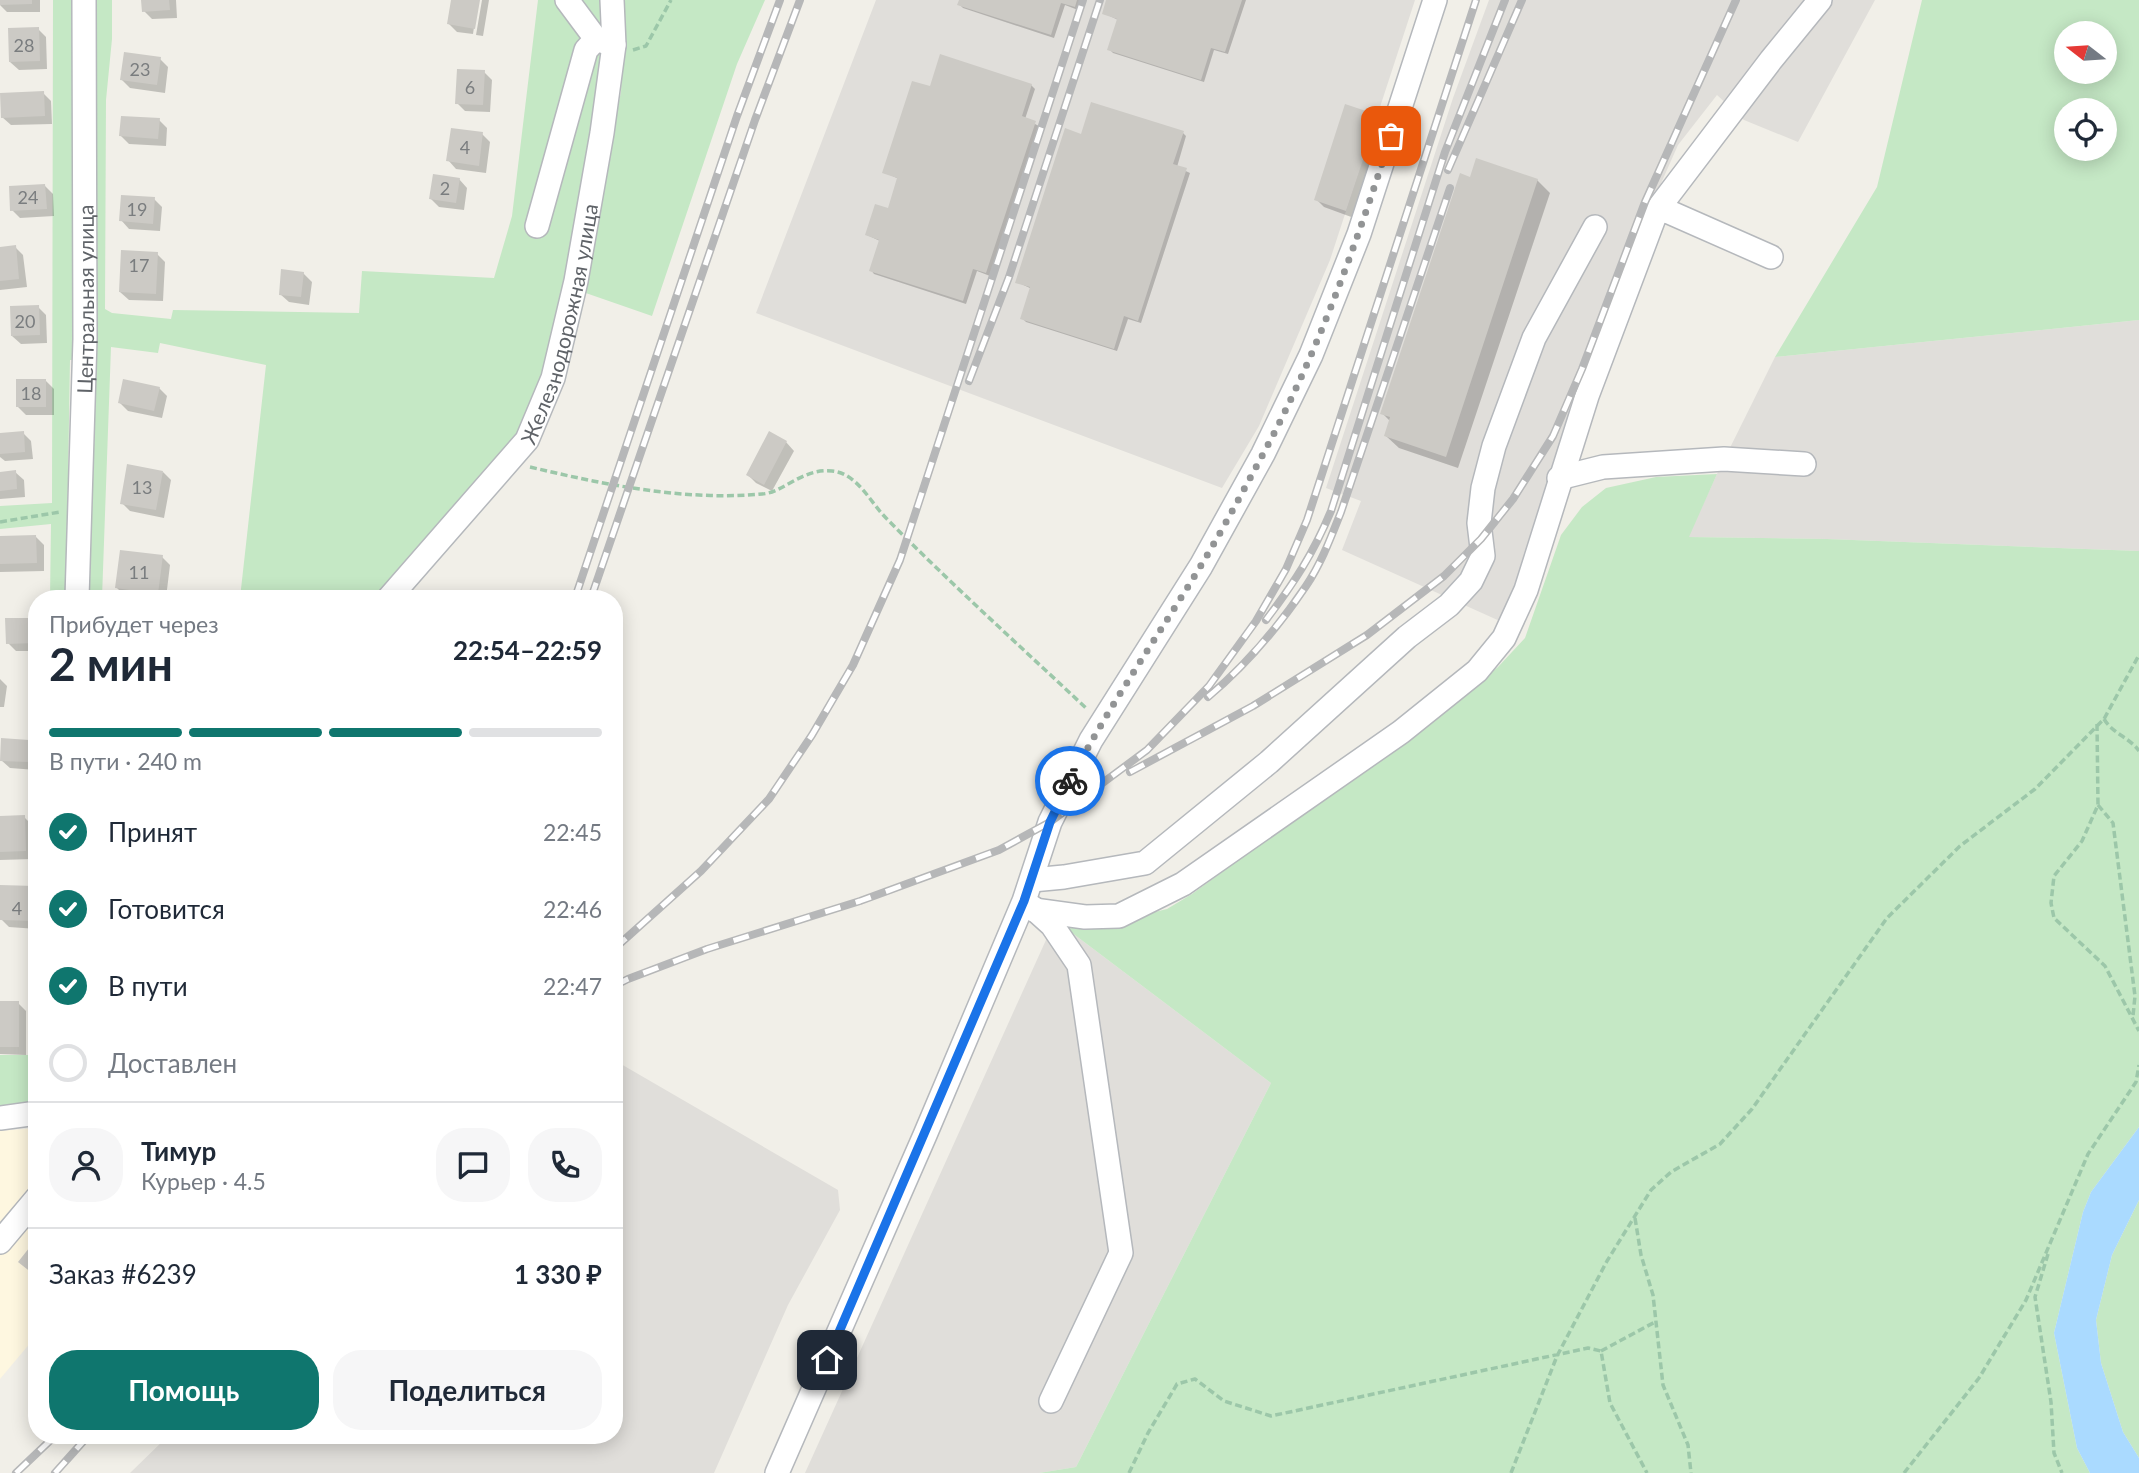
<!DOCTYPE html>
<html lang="ru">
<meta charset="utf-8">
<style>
body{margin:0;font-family:Lato,sans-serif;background:#f6f6f7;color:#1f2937;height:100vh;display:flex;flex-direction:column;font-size:26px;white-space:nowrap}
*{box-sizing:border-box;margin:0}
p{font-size:23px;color:#747a83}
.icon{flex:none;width:38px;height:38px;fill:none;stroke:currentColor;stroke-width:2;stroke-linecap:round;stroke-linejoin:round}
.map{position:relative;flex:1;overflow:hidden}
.side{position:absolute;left:28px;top:590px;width:595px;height:854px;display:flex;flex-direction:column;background:#fff;border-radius:28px;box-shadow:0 4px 18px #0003}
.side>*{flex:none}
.needle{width:46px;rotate:287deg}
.fabs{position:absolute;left:2054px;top:21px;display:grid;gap:14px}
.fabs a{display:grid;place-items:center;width:63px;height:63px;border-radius:50%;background:#fff;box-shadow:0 4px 18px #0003;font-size:35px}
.pin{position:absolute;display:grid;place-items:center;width:60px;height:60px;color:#fff;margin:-30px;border-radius:14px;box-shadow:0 4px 10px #0006}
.courier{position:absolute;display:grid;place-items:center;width:70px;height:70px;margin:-35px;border:5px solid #1a73e8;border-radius:50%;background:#fff;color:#222;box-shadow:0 2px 9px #0007}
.overview em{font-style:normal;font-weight:700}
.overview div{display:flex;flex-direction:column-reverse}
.overview{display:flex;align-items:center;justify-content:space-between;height:119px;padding:0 21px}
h1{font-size:46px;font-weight:700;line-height:52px}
.bar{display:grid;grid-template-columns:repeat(4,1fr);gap:10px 7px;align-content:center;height:84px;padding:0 21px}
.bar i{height:9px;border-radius:5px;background:#e0e1e3}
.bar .selected{background:#0f766e}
.bar p{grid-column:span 4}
.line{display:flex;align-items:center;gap:18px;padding:0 21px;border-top:2px solid #e0e1e3}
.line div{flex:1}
.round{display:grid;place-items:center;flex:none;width:74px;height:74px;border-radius:28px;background:#f6f6f7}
ol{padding:0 21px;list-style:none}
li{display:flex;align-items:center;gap:21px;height:77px}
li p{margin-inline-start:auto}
li .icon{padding:7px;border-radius:50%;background:#0f766e;color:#fff;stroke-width:4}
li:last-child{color:#747a83}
li i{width:38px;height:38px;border:4px solid #e0e1e3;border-radius:50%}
.primary-button{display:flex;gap:14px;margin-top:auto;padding:14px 21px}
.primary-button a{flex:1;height:80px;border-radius:28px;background:#0f766e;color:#fff;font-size:28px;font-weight:700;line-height:80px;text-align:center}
.primary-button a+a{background:#f6f6f7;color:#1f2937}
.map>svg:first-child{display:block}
.commercial{fill:#fef7e0}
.industrial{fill:#e0deda}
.green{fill:#c5e8c5;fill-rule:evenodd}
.water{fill:#aadaff}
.shadow{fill:#0003}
.building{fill:#cccac5}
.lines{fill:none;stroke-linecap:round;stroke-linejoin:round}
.minor-casing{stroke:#b5b8bc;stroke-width:26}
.path{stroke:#9cc7a9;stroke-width:3.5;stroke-dasharray:7 3.5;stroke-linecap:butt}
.minor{stroke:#fff;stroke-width:23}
.rail-casing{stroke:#b6b7b8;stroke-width:8}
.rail{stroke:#fff;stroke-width:5;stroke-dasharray:16;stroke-linecap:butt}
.done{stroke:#929495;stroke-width:7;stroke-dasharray:0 12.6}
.route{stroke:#1a73e8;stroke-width:9}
.labels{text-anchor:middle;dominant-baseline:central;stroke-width:6;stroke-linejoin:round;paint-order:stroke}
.number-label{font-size:18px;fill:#7a7d7f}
.street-label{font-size:21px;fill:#5f6368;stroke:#fff}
</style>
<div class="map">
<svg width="2139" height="1473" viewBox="0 0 2139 1473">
<rect width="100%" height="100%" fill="#f1efe8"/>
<path class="commercial" d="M37,1128V1335L0,1379V1131Z"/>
<path class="industrial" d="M876,0H1415L1330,260L1259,426L1222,488L756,313Z
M1489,0H1875L1798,142L1744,120L1717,95L1678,145L1627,260L1502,622L1342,550L1361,501L1326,488L1453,98Z
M2139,320V551L1827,539L1688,537L1717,474L1775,357Z
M1055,920L1271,1083L1076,1467L1039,1473H805Z
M614,1060L838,1190L840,1210L788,1305L714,1473H130L169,1435H614Z"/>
<path class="green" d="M53,0H75L78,341L73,360H70L66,598H50L51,524L0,529V506L52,503Z
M87,0H112V39L106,100L105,309L112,313L171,319L173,310L359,313L362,271L494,278L512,216L538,0H608L610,42L550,371L521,428L377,598H240L266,365L160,343L158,353L111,347L102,598H85Z
M620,0H765L737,64L652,316L580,291L621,92L623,36Z
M1922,0H2139V320L1775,357L1877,187ZM2067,33H2105V72H2067ZM2067,110H2105V149H2067Z
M1717,474L1689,537L1827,539L2139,551V1127L2091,1192L2083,1212L2054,1333L2077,1448L2090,1473H1039L1076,1467L1271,1083L1055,920L1130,918L1167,909L1192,894L1460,698L1498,667L1525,638L1561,535L1582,507L1606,488L1656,477Z
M0,1055H37V1104L0,1109Z
M2139,1200V1458L2123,1432L2101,1363L2096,1320L2112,1255Z"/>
<path class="water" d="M2139,1127V1200L2112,1255L2096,1320L2101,1363L2123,1432L2139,1458V1473H2090L2077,1448L2054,1333L2083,1212L2091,1192Z"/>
<path class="shadow" d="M0,0H40V12H7L0,5Z
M143,0H176L177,18L152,19L144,11Z
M453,0H478L473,34L457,32L449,24Z
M482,0H489L483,36L476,35Z
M961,0H1081L1078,10L1065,5L1054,38L963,8L959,4Z
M1108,0H1246L1228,54L1214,50L1204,82L1113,53L1109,49L1118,20L1104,13Z
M38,29L46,37L47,69L19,70L10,62Z
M160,59L168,67L165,93L130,88L122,80Z
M484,72L492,80L490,112L465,111L457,103Z
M1031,85L1035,89L1025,119L1039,126L990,276L977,271L966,304L874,274L871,270L880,241L867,235L889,210L899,179L884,172L931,88Z
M43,93L51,101L52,124L11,125L2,117Z
M1377,116L1385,124L1354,218L1324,207L1316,199Z
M159,120L167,128L166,146L129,144L121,136Z
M1183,133L1186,136L1177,167L1190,173L1141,323L1128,319L1117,351L1026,322L1022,318L1032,289L1017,282Z
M482,134L490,142L486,173L456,169L448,160Z
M459,179L467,188L464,210L439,207L431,199Z
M1471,179L1537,180L1550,193L1458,468L1399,448L1386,436L1391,422L1382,413Z
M45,186L53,194L54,216L20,218L12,210Z
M154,199L162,207L160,231L129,229L121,220Z
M15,247L23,255L27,287L0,290V248Z
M157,254L165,262L163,301L129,300L120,292Z
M303,273L312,282L309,305L289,302L280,294Z
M38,307L46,315L47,343L21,344L12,336Z
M46,381L54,389V415H26L18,407Z
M159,388L167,396L162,418L128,411L120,403Z
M23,433L31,441L33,459L5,461L0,457V435Z
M786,442L794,451L772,491L756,483L748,475Z
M15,472L24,480L25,497L0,499V473Z
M163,472L171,480L164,518L130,511L122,503Z
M0,537H36L44,545V571L0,572Z
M162,557L170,565L166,598L125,596L117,588Z
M35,619L37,651H16L8,643Z
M0,679L7,686L4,707H0Z
M29,742L37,750L36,770L10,768L1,760Z
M24,817L32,825L33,859L0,860V818Z
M34,888L37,891V929L9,927L1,919Z
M0,1003H18L26,1011V1055L0,1054Z"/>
<path class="building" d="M0,0H32V4L0,5Z
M141,0H169L170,10L142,12Z
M451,0H480L475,29L447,24Z
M959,0H1077L1075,7L1061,3L1051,35L957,5Z
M1106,0H1242L1225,52L1211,48L1201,80L1107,50L1117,19L1102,14Z
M39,27L40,61L9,62L8,28Z
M124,52L161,57L157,85L120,80Z
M940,54L1032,84L1022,116L1036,121L986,273L973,269L963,301L869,271L879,240L865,235L875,204L888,208L897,178L882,173L912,81L930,86Z
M457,69L485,70L483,105L455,104Z
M44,91L45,116L1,118L0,93Z
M1091,102L1184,131L1173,164L1187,168L1138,321L1124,316L1114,349L1020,319L1030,287L1015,283L1065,128L1081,134Z
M1345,104L1378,115L1346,211L1314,200Z
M121,116L160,118L158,139L119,136Z
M451,128L483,132L479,166L446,161Z
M1476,158L1538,179L1446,457L1384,436L1390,417L1380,414L1460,173L1470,177Z
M433,174L460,178L456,203L429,199Z
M45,184L47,209L10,211L9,186Z
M121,195L155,197L153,224L119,221Z
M16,245L19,279L0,281V247Z
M121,250L158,252L156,294L119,292Z
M281,269L304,272L301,297L279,295Z
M39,305L40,335L11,336L10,306Z
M16,379H46V407H16Z
M123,379L160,387L154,411L118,403Z
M24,431L25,452L0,454V433Z
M769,431L787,441L764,485L746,475Z
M127,464L163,471L156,510L120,504Z
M16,470L17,489L0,491V472Z
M36,535L37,563L0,564V536Z
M120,550L163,555L158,594L115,588Z
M5,618H36V643L6,644Z
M1,738L29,740L28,762L0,761Z
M25,815L26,851L0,852V816Z
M0,885L35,886L33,921L0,920Z
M0,1001H19V1047H0Z
M37,1238V1277L18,1262Z"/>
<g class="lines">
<g class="minor-casing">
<g id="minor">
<path d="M567,0L596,39"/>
<path d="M1657,210L1669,212L1771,257"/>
<path d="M537,226L586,50L596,39L614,45"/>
<path d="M1559,478L1603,467L1724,459L1804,464"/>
<path id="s1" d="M77,598L85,339L84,0"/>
<path id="s2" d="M389,598L527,440L553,378L576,281L602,133L614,45L612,0"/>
<path d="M1032,880L1064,877L1145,863L1269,762L1407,637L1449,605L1471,581L1483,556L1479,523L1483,488L1494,446L1534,338L1595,227"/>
<path d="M1032,907L1052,925L1079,965L1121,1253L1051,1401"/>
<path d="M1034,910L1085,917L1119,916L1183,884L1401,732L1477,671L1504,638L1526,590L1587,396L1657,210L1771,60L1820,0"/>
<path d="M0,1118L37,1113"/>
<path d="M0,1242L37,1198"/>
<path d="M777,1473L925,1135L1024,901L1050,822L1091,740L1201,566L1263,454L1311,355L1359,234L1435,0"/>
</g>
</g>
<path class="path" d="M633,50L646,46L671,0
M530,467C606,485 684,501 762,494C783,493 802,468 832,471C857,473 870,502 886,518C951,584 1020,646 1087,709
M0,522L60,512
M2104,719C2113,734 2129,737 2139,751
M2097,724L2098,805L2082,841L2054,876L2051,903L2054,918L2105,966L2139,1031
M2098,805L2113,823L2135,996L2133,1016
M1635,1218L1641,1255L1653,1295L1663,1385L1688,1445L1691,1473
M2048,1254L2035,1297L2051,1402L2054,1453L2062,1473
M1601,1351L1655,1322
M1129,1473L1148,1433L1177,1384L1195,1379L1224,1401L1271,1416L1588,1348L1601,1351L1610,1403L1647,1473
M1511,1473L1557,1356L1607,1261L1651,1190L1671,1172L1720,1144L1752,1109L1887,918L1960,846L2035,789L2104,719L2139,655
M1904,1473L1979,1378L2026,1300L2088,1154L2136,1082L2139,1065"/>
<use href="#minor" class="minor"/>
<g class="rail-casing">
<path id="rail" d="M1448,170L1522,0
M969,381L1009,277L1100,0
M575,598L737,116L780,0
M591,598L755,120L800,0
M1266,620C1294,583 1313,554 1331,511L1445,152L1505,0
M1208,697C1245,666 1279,626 1306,586C1321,564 1331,537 1341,512L1450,188
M1130,772L1253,706L1367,635L1444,576L1481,539L1513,499L1553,436L1582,369L1645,202L1736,0
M614,949L701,871L769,799L812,735L853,665L900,560L1083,0
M614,986L628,979L707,949L860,901L999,850L1050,822L1147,750L1209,686L1256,621L1286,569L1307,520L1476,0
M16,1473L56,1435
M55,1473L89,1435"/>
</g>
<use href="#rail" class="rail"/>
</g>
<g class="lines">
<path class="done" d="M1070,781C1108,707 1157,638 1200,567C1222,531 1242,493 1262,456C1317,355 1356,245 1391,136"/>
<path class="route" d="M827,1360L1024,901L1050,822L1070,781"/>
</g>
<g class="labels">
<g class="number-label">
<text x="24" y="45">28</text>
<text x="140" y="69">23</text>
<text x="470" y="87">6</text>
<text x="465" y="147">4</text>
<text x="445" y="188">2</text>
<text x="28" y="197">24</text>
<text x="137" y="209">19</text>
<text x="139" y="265">17</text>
<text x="25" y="321">20</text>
<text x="31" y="393">18</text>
<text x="142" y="487">13</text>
<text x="139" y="572">11</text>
<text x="17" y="908">4</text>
</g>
<g class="street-label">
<text stroke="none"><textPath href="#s1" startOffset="299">Центральная улица</textPath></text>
<text stroke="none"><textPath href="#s2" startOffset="331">Железнодорожная улица</textPath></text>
</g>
</g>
</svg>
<div class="fabs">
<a><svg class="needle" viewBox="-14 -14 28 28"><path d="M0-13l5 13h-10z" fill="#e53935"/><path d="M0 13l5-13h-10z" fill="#747a83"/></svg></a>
<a><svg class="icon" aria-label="locate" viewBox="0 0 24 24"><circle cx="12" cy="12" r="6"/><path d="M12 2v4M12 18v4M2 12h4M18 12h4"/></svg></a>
</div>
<div class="pin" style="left:1391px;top:136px;background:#ea580c"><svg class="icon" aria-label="bag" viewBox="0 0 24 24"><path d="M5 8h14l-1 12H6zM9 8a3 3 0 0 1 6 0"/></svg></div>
<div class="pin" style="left:827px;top:1360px;background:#1f2937"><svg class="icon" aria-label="home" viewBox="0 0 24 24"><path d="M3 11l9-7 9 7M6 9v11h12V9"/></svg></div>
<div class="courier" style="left:1070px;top:781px"><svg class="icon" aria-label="bike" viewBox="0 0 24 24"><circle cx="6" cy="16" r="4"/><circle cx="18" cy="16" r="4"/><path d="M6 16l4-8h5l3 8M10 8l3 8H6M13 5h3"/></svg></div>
<section class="side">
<div class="overview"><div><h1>2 мин</h1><p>Прибудет через</p></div><em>22:54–22:59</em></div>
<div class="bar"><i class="selected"></i><i class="selected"></i><i class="selected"></i><i></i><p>В пути · 240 m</p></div>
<ol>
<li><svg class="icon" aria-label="check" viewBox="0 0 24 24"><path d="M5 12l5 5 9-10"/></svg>Принят<p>22:45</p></li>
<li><svg class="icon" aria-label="check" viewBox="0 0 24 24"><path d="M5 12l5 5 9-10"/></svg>Готовится<p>22:46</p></li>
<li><svg class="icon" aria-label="check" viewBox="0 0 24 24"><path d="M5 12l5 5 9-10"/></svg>В пути<p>22:47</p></li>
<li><i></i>Доставлен</li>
</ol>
<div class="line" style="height:126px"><a class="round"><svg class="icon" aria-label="person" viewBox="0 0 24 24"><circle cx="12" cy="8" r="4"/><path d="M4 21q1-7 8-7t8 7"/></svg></a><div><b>Тимур</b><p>Курьер · 4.5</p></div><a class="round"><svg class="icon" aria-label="chat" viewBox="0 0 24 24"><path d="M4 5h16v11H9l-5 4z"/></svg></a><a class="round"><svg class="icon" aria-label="phone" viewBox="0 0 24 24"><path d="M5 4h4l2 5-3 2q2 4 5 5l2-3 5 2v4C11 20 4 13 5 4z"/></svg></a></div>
<div class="line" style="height:91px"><div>Заказ #6239</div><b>1 330 ₽</b></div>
<div class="primary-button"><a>Помощь</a><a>Поделиться</a></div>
</section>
</div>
